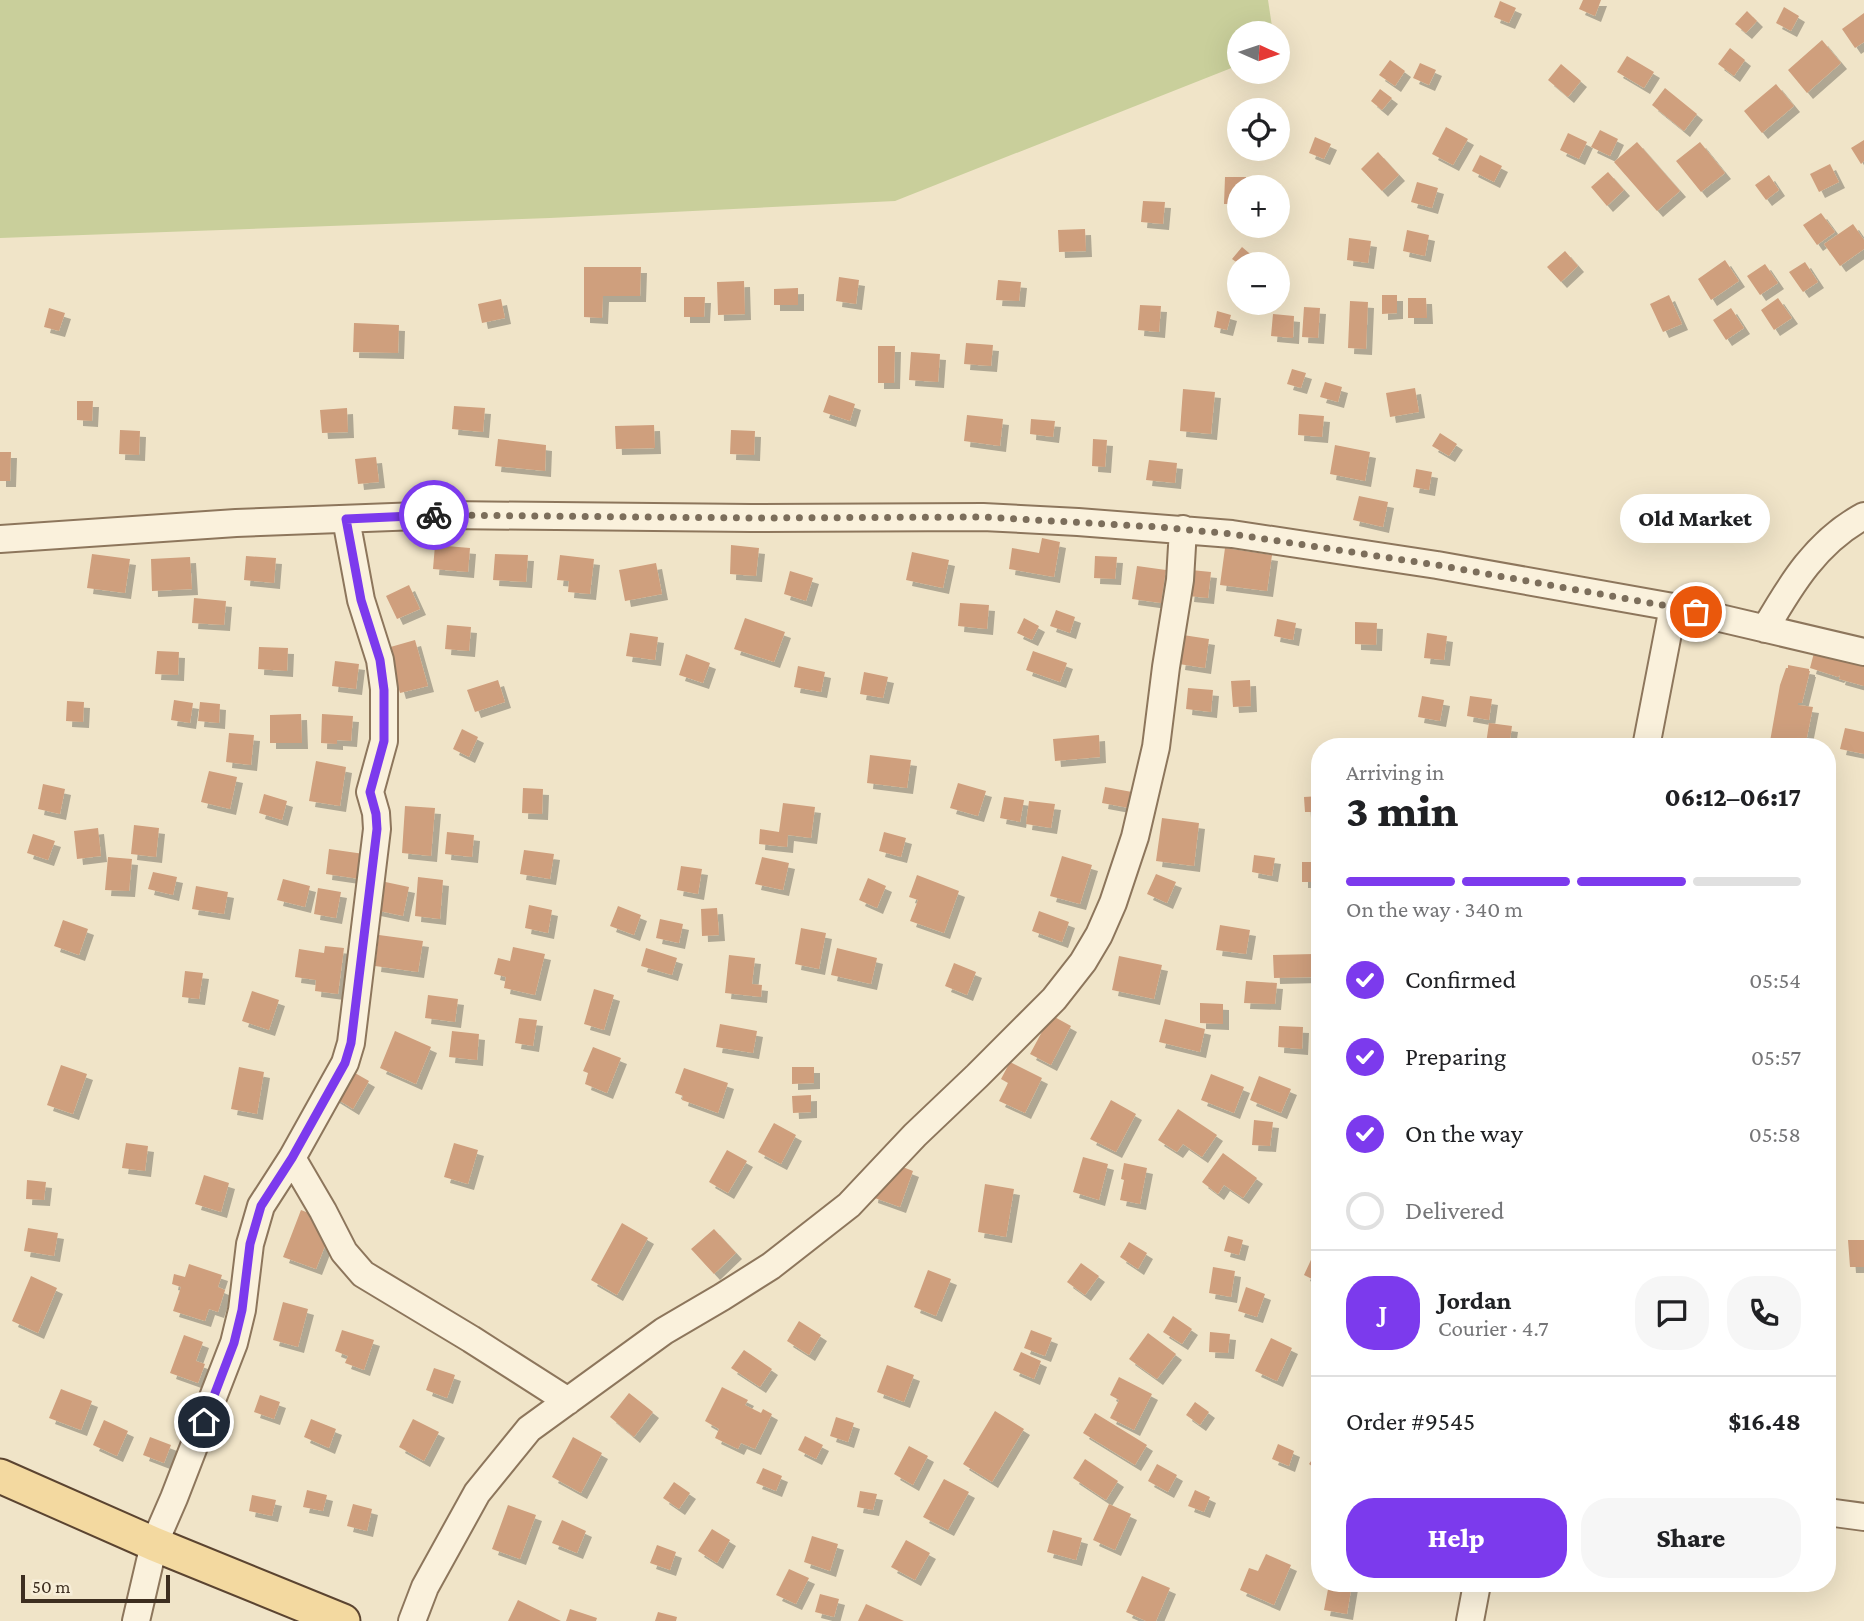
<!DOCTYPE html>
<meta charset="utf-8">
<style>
body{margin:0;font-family:"Crimson Pro",serif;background:#f6f6f6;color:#202124;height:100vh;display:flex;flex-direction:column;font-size:26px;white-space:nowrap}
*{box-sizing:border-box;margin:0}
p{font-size:23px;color:#757577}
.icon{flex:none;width:38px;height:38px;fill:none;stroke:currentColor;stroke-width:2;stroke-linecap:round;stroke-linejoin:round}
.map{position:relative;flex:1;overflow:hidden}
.panel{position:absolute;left:1311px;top:738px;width:525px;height:854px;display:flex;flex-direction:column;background:#fff;border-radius:28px;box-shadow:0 7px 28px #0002}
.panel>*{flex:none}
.needle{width:46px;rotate:93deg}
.controls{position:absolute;left:1227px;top:21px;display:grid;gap:14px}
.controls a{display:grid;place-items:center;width:63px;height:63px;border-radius:50%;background:#fff;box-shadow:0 7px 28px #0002;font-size:35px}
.scale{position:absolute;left:21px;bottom:18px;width:149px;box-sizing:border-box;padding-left:7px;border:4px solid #3d2e20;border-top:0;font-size:19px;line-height:24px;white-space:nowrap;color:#3d2e20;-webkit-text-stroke:5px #f7eed8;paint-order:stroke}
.pin{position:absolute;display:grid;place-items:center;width:60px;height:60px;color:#fff;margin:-30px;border:4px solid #fff;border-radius:50%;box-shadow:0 2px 7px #0007}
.courier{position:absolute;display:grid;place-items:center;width:70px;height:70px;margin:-35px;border:5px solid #7c3aed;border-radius:50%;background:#fff;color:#222;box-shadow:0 2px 9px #0007}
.bubble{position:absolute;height:49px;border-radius:24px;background:#fff;box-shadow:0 7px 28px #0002;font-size:23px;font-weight:800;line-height:49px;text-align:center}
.headline em{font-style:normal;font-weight:800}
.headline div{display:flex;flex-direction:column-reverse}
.headline{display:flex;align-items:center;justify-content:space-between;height:119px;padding:0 35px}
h1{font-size:46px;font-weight:800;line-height:52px}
.bar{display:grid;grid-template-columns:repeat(4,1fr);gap:10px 7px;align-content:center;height:84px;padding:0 35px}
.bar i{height:9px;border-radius:5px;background:#e0e0e0}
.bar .active{background:#7c3aed}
.bar p{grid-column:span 4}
.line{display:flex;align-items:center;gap:18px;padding:0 35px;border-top:2px solid #e0e0e0}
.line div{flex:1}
.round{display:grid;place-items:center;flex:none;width:74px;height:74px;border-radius:28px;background:#f6f6f6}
ol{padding:0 35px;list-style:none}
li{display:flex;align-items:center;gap:21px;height:77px}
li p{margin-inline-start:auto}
li .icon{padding:7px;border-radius:50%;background:#7c3aed;color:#fff;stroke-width:4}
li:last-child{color:#757577}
li i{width:38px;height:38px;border:4px solid #e0e0e0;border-radius:50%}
.primary-button{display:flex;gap:14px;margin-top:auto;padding:14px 35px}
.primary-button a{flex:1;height:80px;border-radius:28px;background:#7c3aed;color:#fff;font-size:28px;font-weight:800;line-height:80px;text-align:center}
.primary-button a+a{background:#f6f6f6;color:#202124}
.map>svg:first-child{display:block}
.green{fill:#c9cf9b}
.building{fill:#cf9f7d;filter:url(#shadow)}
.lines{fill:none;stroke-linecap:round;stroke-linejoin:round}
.minor-casing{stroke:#8d765c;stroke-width:30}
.major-casing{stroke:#5b4430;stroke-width:37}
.minor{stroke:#faf1dc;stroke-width:26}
.major{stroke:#f3d9a0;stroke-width:33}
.done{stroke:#7c6e5b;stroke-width:7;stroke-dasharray:0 12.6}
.route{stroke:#7c3aed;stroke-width:9}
</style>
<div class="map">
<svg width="1864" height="1621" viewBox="0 0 1864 1621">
<defs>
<filter id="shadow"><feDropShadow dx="6" dy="6" stdDeviation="0" flood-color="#0004"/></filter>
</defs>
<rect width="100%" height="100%" fill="#f0e4c8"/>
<path class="green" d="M0,0H1268L1273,33H1239V65L895,201L550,218L0,238Z"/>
<path class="building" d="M1583,0H1601L1595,16L1579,9Z
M1500,1L1516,8L1509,23L1494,17Z
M1784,7L1799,16L1791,31L1776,23Z
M1747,11L1757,21L1746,33L1735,24Z
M1864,13V42L1855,48L1842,29Z
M1822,40L1841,63L1807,93L1788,70Z
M1730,48L1745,60L1734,76L1718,64Z
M1627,56L1654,72L1644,88L1617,72Z
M1390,60L1405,71L1395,86L1379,75Z
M1420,63L1436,70L1429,85L1413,78Z
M1561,64L1581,81L1568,97L1548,80Z
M1776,84L1794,106L1762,133L1744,111Z
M1665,88L1697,114L1684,131L1652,105Z
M1380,89L1392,98L1382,110L1371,101Z
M1446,127L1468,139L1453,165L1432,154Z
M1600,130L1618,139L1610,156L1591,147Z
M1568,133L1587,142L1579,159L1560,150Z
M1315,137L1331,144L1324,159L1309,153Z
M1864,140V161L1861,164L1851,148Z
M1637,142L1680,191L1657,211L1614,162Z
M1700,142L1725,173L1701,192L1676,161Z
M1378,152L1399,175L1382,191L1361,169Z
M1480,155L1502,166L1494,182L1472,171Z
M1830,164L1839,182L1819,192L1810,174Z
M1608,172L1624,190L1607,206L1591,187Z
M1769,175L1779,190L1766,200L1755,185Z
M1225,177H1246L1245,187H1239V204H1224Z
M1417,182L1438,188L1432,208L1411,202Z
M1143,201L1165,202L1163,224L1141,222Z
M1821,213L1835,232L1817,245L1803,225Z
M1853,224L1864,240V249L1840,266L1824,244Z
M1085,229L1086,251L1059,252L1058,230Z
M1407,230L1429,235L1425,256L1403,251Z
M1349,238L1371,241L1368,263L1347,260Z
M1242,247L1255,258L1250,264H1239L1232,259Z
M1565,251L1578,266L1561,282L1547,267Z
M1725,260L1739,281L1711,300L1698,279Z
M1805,262L1818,282L1803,292L1789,272Z
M1765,264L1778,283L1760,295L1747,276Z
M584,267H641L640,296H603L602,318L584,317Z
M839,277L859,280L856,304L836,301Z
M998,280L1021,282L1019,301L996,300Z
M744,281L745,314L718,315L717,282Z
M798,288V305H774V289Z
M1382,295H1397V313L1382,314Z
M1669,295L1682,324L1663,332L1650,304Z
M684,297H705L704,317H684Z
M1408,298H1426L1427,318H1408Z
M1778,298L1792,318L1774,330L1761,310Z
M501,299L505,318L482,323L478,304Z
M1350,301L1368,302L1366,349L1348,348Z
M1140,305L1161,306L1159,332L1138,330Z
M1304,307L1320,308L1318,338L1302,337Z
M49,308L65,313L59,331L44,327Z
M1731,308L1744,328L1726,340L1713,320Z
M1217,311L1231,315L1227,330L1214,327Z
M1273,314L1294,316L1293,338L1271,336Z
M354,323L399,325L398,353L353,352Z
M966,343L993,345L991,366L964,364Z
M878,346H895L894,383H878Z
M911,352L940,354L938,382L909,380Z
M1292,369L1306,373L1301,388L1287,384Z
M1325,382L1342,387L1338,402L1320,397Z
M1415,388L1419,412L1390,417L1386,393Z
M1183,389L1215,392L1211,434L1180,431Z
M829,395L855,404L850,421L823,412Z
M77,401H93L92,421L77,420Z
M454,406L485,408L483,432L452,429Z
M347,408L348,432L322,433L320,410Z
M1299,414L1324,416L1322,437L1298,435Z
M967,415L1003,419L1000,446L964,441Z
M1031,419L1055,421L1053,437L1030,434Z
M654,425L655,448L616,449L615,426Z
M120,430L140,431L139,455L119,454Z
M731,430L755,431L754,455L730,454Z
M1440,433L1457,444L1449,456L1432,446Z
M498,439L546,445L545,471L495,466Z
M1093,439L1107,440L1105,467L1092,466Z
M1335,445L1370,452L1365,481L1330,474Z
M0,452H11L10,481H0Z
M376,457L379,482L358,484L355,459Z
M1149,460L1177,463L1175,483L1146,480Z
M1416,469L1432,472L1429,490L1413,487Z
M1359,496L1388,502L1383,527L1353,520Z
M1042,538L1060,542L1054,577L1009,569L1012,548L1039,553Z
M435,545L470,548L468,572L433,569Z
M731,545L759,548L756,576L730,574Z
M1225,548L1272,555L1267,591L1220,585Z
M912,552L949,560L943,588L906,580Z
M92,554L130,559L125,593L87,588Z
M495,554L528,555L526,582L493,580Z
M560,555L594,559L590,594L568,592L569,581L557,580Z
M246,556L276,558L274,583L244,580Z
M1095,556L1117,557L1115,579L1094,578Z
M190,557L192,589L152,591L151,559Z
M656,563L662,594L625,601L619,570Z
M1137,566L1166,570L1161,603L1132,599Z
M1191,570L1211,572L1208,598L1188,596Z
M790,571L813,578L806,601L784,594Z
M409,585L420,609L397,619L386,596Z
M194,598L226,601L224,625L192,623Z
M960,603L989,605L987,629L958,626Z
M1056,610L1075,617L1070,633L1050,626Z
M745,618L785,632L774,662L734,649Z
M1024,618L1039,626L1032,640L1017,633Z
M1277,619L1296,623L1293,640L1274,636Z
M1355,622L1377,623L1376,645L1355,644Z
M447,625L471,627L469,651L445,649Z
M630,633L658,637L655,660L626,656Z
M1427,633L1447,636L1444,660L1424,658Z
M1183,635L1209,639L1205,668L1179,664Z
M415,640L428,686L400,693L387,648Z
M259,647L288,648L287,671L258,669Z
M1815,649L1864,662V686L1839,679L1840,675L1838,677L1810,668Z
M157,651L179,652L178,675L155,674Z
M1033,651L1067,663L1060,682L1026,670Z
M686,654L710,663L703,683L679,675Z
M335,661L359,664L356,689L332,686Z
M1788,665L1809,669V671H1810L1802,703H1798V705L1813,707L1805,747H1769L1780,685L1786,668H1788Z
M798,666L825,672L821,692L794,687Z
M864,672L888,677L883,698L860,694Z
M498,680L505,702L475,712L467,690Z
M1250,680L1251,706L1233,707L1231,681Z
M1188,688L1213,690L1211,712L1186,709Z
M1422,696L1444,700L1440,721L1418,717Z
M1470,696L1492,699L1489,720L1467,716Z
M174,700L193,703L190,723L171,720Z
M67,701L84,702L83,722L66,721Z
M200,702L220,704L219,723L198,721Z
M301,714L302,743H270V715Z
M322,714L353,716L351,741L337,740V744L321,743Z
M1489,723L1512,726L1509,747L1486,744Z
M1845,728L1864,732V754L1840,749Z
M462,729L478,737L469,757L453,749Z
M229,733L254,735L251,765L226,762Z
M1099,735L1100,757L1055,761L1053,739Z
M870,755L911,760L907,788L867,783Z
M316,761L346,767L340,806L309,801Z
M209,771L237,777L230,809L201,802Z
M958,783L986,791L978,816L950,808Z
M43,784L65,789L60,814L38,809Z
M1105,787L1132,792L1129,808L1102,803Z
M523,788L543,789L542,814L522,813Z
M264,794L287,801L282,820L259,813Z
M1320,796V812H1305L1304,797Z
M1004,797L1024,800L1020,822L1000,818Z
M1029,801L1055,804L1051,828L1026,824Z
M783,803L815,807L811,838L788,835L787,847L759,844L760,829L779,832Z
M405,806L435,808L431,856L402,853Z
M1162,818L1199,823L1194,866L1156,861Z
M134,825L159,828L156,857L131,854Z
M98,828L101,856L77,859L74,831Z
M447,832L474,835L472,857L445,854Z
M884,832L906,838L901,857L879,851Z
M33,834L55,841L48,860L27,853Z
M329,849L364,854L360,879L326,874Z
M524,850L554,854L550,879L520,874Z
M1254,855L1275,858L1272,876L1252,872Z
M1062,856L1092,865L1080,904L1050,896Z
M108,857L132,859L129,891L105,890Z
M762,857L789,863L783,890L755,884Z
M1302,862H1320V882H1302Z
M681,866L702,869L698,894L677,890Z
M153,872L177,877L173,895L148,889Z
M1156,874L1176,882L1167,903L1147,894Z
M917,875L959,891L944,933L910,921L918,900L909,897Z
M418,877L443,880L440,919L415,916Z
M868,878L886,886L877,908L859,900Z
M283,879L310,886L305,907L277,900Z
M376,880L409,887L403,916L370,909Z
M196,886L228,892L224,914L192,909Z
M318,888L341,892L336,918L314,914Z
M529,905L552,910L548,933L525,928Z
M618,906L641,915L634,935L610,926Z
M717,908L719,935L702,936L701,909Z
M1039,911L1069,922L1062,942L1032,931Z
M660,919L683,924L679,943L656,938Z
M63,920L88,929L79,955L54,946Z
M1220,925L1250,930L1246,954L1216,950Z
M801,928L826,933L819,969L795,964Z
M379,935L423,941L418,972L375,966Z
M325,946L344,948L338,994L315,991L316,980L295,977L299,949L324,953Z
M513,947L545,954L535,995L504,988L506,977L494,974L498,958L510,961Z
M646,948L677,958L672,975L641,966Z
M837,948L877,958L871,984L831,975Z
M1314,954V977L1274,978L1273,955Z
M729,955L755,958L752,984L762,985L761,997L725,993Z
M1119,956L1162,965L1154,999L1112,990Z
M954,963L976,972L967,995L945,986Z
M185,971L203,973L199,999L182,997Z
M1246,981L1277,983L1275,1004L1244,1003Z
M594,989L614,995L604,1030L584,1024Z
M252,991L279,1000L269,1030L242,1021Z
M428,995L458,999L455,1022L425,1018Z
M1200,1003L1223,1004V1024L1200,1023Z
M1051,1015L1071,1026L1051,1065L1030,1054Z
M519,1018L537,1020L533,1046L515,1043Z
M1165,1019L1205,1029L1200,1052L1159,1042Z
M720,1024L757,1031L753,1053L716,1047Z
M1279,1026L1303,1027L1302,1049L1278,1047Z
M395,1031L431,1047L416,1084L380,1068Z
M452,1031L479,1034L477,1060L449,1057Z
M593,1047L621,1058L607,1093L585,1084L588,1073L583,1071Z
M1010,1062L1042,1078L1025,1113L999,1101L1008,1083L1001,1079Z
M61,1065L87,1074L73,1114L47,1105Z
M239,1067L264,1072L257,1114L231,1109Z
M792,1067H814V1083L792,1084Z
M684,1068L728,1083L718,1113L682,1100L683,1096L675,1093Z
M348,1069L369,1081L353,1109L332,1096Z
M1211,1074L1244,1087L1234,1113L1201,1100Z
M1259,1076L1291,1089L1281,1113L1250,1100Z
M811,1095V1112L793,1113L792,1096Z
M1111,1100L1136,1114L1116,1152L1090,1139Z
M1178,1109L1217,1135L1202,1157L1183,1144L1177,1152L1158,1140Z
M1254,1120L1273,1122L1270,1146L1252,1145Z
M774,1123L796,1135L781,1164L758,1152Z
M126,1143L148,1146L145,1171L122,1168Z
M454,1143L478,1150L468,1184L444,1177Z
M727,1150L747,1161L728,1193L709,1182Z
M1223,1153L1257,1178L1243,1198L1224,1185L1218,1194L1202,1182Z
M877,1157L913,1171L900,1207L872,1197Z
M1083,1157L1108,1164L1099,1200L1073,1192Z
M1124,1163L1147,1168L1140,1204L1120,1200L1124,1180L1121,1179Z
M204,1175L229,1183L221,1212L195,1204Z
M27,1180L46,1182L44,1200L26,1199Z
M985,1184L1014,1189L1006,1237L978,1232Z
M301,1210L334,1223L316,1269L283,1257Z
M622,1223L648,1238L617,1295L591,1280Z
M28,1228L58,1233L54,1256L24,1251Z
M714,1229L736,1253L714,1274L691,1249Z
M1228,1236L1243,1240L1239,1255L1224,1251Z
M1848,1240H1864V1267H1850Z
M1129,1242L1147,1253L1138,1269L1120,1257Z
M1316,1249L1320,1250V1283L1304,1275Z
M1081,1263L1099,1276L1085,1295L1067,1282Z
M189,1264L222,1275L218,1287L225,1290L218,1312L209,1309L205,1321L173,1311L181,1287L172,1284L174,1274L185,1277Z
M1213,1267L1235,1271L1231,1297L1209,1293Z
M928,1270L951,1279L936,1316L914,1307Z
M31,1276L57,1288L38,1333L12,1321Z
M1246,1287L1265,1294L1257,1317L1238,1311Z
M283,1302L308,1309L298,1347L273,1340Z
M1173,1316L1192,1329L1182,1344L1163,1332Z
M799,1321L821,1335L809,1355L787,1341Z
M342,1330L374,1340L364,1370L345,1363L348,1356L335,1351Z
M1031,1330L1052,1338L1045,1356L1024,1348Z
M1210,1332L1230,1334L1228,1353L1209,1352Z
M1148,1333L1176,1354L1157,1379L1129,1359Z
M184,1335L203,1342L196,1361L205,1364L198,1383L170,1373Z
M1271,1338L1292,1348L1277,1381L1255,1371Z
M744,1350L772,1369L760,1387L731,1368Z
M1021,1352L1041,1361L1034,1379L1013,1370Z
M887,1365L914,1375L904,1402L877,1392Z
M434,1368L455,1375L447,1398L426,1390Z
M1119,1377L1152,1394L1134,1430L1110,1418L1119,1400L1110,1395Z
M722,1387L748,1400L745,1405L761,1413L763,1409L772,1414L755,1449L741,1443L738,1449L715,1438L719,1429L705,1421Z
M61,1389L92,1401L81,1430L49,1418Z
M629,1393L653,1412L634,1437L610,1417Z
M260,1395L280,1402L274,1419L254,1412Z
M1195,1402L1209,1412L1200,1425L1186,1415Z
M995,1411L1024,1429L992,1482L963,1464Z
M1095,1413L1147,1445L1135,1465L1083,1433Z
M836,1417L854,1423L848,1442L830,1436Z
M311,1419L336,1429L329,1448L304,1437Z
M413,1419L439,1432L424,1461L399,1447Z
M104,1420L128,1431L117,1456L93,1445Z
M805,1436L823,1445L816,1459L798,1450Z
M150,1437L171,1445L164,1463L143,1455Z
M573,1437L602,1453L581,1493L552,1477Z
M1278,1444L1294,1451L1289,1466L1272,1459Z
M909,1446L928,1456L913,1485L894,1474Z
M1320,1448V1472L1309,1464Z
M1085,1459L1118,1481L1106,1500L1073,1478Z
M1157,1464L1177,1475L1168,1492L1148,1481Z
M763,1468L782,1476L776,1491L756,1483Z
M944,1479L969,1492L948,1530L923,1517Z
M674,1482L690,1493L679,1509L663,1498Z
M307,1490L327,1495L323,1511L303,1507Z
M1195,1490L1210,1497L1204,1512L1188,1506Z
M860,1491L877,1494L873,1510L857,1507Z
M252,1495L276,1500L272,1516L249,1511Z
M353,1504L372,1509L367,1531L347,1526Z
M1109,1504L1131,1514L1115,1550L1093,1540Z
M508,1505L536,1515L520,1559L492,1549Z
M562,1520L586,1531L577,1553L552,1543Z
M712,1529L730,1540L717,1563L698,1551Z
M1053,1530L1082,1538L1076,1560L1047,1552Z
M812,1536L838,1544L830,1571L804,1562Z
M906,1540L930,1553L915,1580L891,1567Z
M657,1545L676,1552L670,1570L650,1563Z
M1266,1554L1291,1565L1274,1605L1240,1590L1249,1568L1258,1571Z
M789,1569L809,1578L796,1604L776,1595Z
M1142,1576L1170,1588L1156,1621H1146L1126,1612Z
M1329,1584H1352L1347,1614L1324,1610Z
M820,1594L839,1599L834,1617L815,1612Z
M518,1600L561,1621H508Z
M866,1604L904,1621H858Z
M570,1609L597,1618L596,1621H566Z
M658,1612L677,1617L676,1621H655Z"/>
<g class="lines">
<g class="minor-casing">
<path id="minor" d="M0,539L236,523L445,515L751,518L983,517L1078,522L1232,534L1437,565L1673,607L1864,652
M1765,629C1791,584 1817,541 1864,516
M1646,747L1673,607
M292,1158L323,1211L344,1252L363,1274L471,1339L568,1401
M1827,1512L1864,1517
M136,1621L154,1544L174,1498L234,1343L242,1310L250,1244L261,1206L292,1158L345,1063L351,1043L377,829L376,813L370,792L384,741V689L380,660L361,600L346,519
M412,1621L425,1587L477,1493L529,1429L664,1331L722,1297L771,1266L849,1205L915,1135L977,1076L1054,999L1083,962L1099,935L1113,903L1135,837L1156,747L1166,667L1180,580L1183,529
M1470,1621L1477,1584"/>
</g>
<g class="major-casing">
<path id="major" d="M0,1476L154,1544L343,1621"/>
</g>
<use href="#minor" class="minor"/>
<use href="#major" class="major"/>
</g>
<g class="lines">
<path class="done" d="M434,515L751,518L983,517L1159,527L1232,534L1437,565L1673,607L1696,612"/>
<path class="route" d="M204,1422L234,1343L242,1310L250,1244L261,1206L292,1158L345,1063L351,1043L377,829L376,814L370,792L384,741V690L380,660L361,600L346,519L434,515"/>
</g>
</svg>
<div class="controls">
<a><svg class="needle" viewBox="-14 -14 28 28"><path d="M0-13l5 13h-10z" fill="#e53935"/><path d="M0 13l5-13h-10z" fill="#757577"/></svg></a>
<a><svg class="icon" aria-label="locate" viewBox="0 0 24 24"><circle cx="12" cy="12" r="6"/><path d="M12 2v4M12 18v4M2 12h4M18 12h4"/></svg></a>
<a>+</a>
<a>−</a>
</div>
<div class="scale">50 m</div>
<div class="pin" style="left:1696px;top:612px;background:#ea580c"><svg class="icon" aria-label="bag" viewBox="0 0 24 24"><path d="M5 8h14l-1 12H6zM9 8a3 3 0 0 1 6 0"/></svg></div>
<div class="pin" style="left:204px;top:1422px;background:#1f2937"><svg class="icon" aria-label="home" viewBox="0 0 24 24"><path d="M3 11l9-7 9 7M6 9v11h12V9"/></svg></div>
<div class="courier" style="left:434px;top:515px"><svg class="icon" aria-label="bike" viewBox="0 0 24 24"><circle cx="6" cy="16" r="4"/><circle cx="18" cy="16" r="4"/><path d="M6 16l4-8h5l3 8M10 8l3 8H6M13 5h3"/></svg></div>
<div class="bubble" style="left:1620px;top:494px;width:150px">Old Market</div>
<section class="panel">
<div class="headline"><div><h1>3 min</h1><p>Arriving in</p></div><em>06:12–06:17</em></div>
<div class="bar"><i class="active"></i><i class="active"></i><i class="active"></i><i></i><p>On the way · 340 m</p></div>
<ol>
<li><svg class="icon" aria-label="check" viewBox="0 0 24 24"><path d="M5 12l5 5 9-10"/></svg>Confirmed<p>05:54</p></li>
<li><svg class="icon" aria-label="check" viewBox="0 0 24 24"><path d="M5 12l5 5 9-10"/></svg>Preparing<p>05:57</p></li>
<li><svg class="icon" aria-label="check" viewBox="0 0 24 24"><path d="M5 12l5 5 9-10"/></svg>On the way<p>05:58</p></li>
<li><i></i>Delivered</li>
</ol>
<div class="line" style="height:126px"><b class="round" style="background:#7c3aed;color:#fff">J</b><div><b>Jordan</b><p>Courier · 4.7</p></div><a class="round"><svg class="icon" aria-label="chat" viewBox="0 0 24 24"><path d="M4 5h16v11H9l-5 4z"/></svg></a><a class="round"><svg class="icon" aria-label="phone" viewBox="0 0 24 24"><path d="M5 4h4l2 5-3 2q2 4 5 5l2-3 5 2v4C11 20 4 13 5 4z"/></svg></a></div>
<div class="line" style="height:91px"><div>Order #9545</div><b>$16.48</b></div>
<div class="primary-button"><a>Help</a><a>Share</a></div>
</section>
</div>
